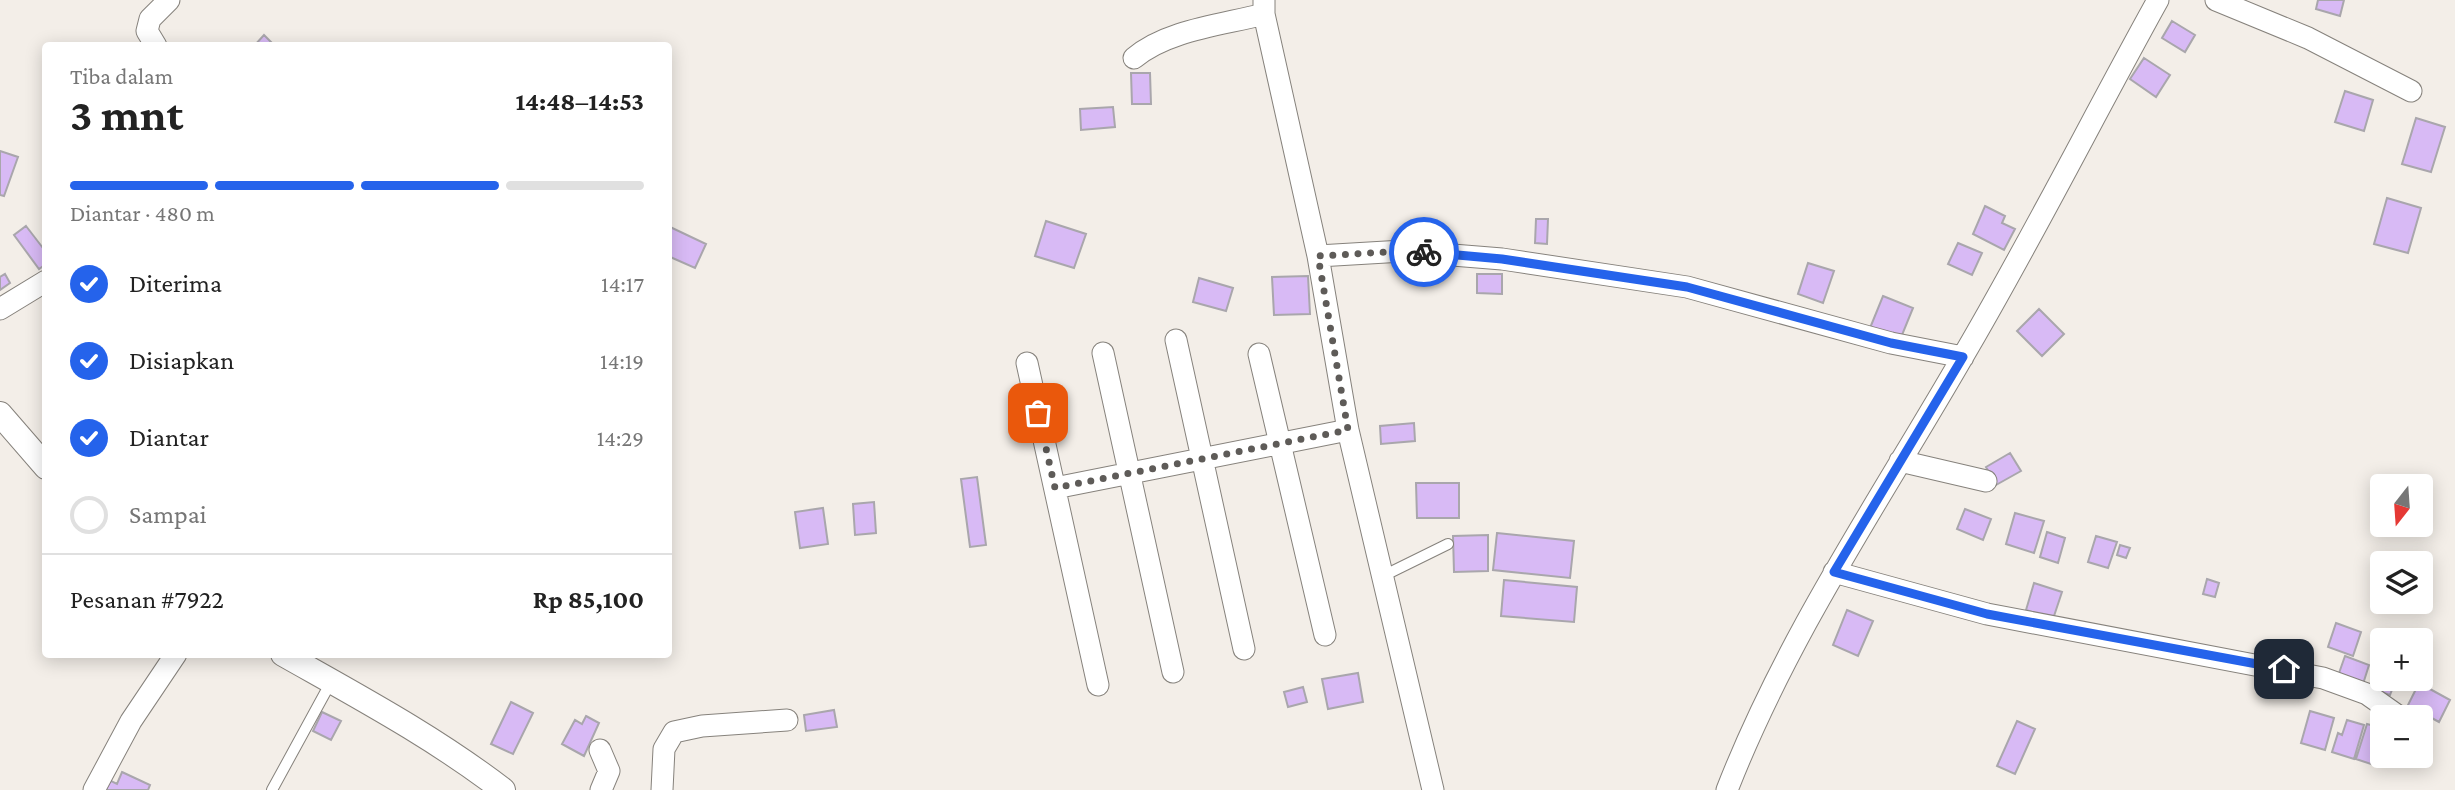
<!DOCTYPE html>
<html lang="id">
<meta charset="utf-8">
<style>
body{margin:0;font-family:"Crimson Pro",serif;background:#f6f6f6;color:#222;height:100vh;display:flex;flex-direction:column;font-size:26px;white-space:nowrap}
*{box-sizing:border-box;margin:0}
p{font-size:23px;color:#767676}
.icon{flex:none;width:38px;height:38px;fill:none;stroke:currentColor;stroke-width:2;stroke-linecap:round;stroke-linejoin:round}
.map{position:relative;flex:1;overflow:hidden}
.side{position:absolute;left:42px;top:42px;width:630px;height:616px;display:flex;flex-direction:column;background:#fff;border-radius:7px;box-shadow:0 4px 18px #0003}
.side>*{flex:none}
.needle{width:46px;rotate:197deg}
.buttons{position:absolute;left:2370px;top:474px;display:grid;gap:14px}
.buttons a{display:grid;place-items:center;width:63px;height:63px;border-radius:7px;background:#fff;box-shadow:0 4px 18px #0003;font-size:35px}
.pin{position:absolute;display:grid;place-items:center;width:60px;height:60px;color:#fff;margin:-30px;border-radius:14px;box-shadow:0 4px 10px #0006}
.courier{position:absolute;display:grid;place-items:center;width:70px;height:70px;margin:-35px;border:5px solid #2563eb;border-radius:50%;background:#fff;color:#222;box-shadow:0 2px 9px #0007}
.head em{font-style:normal;font-weight:700}
.head div{display:flex;flex-direction:column-reverse}
.head{display:flex;align-items:center;justify-content:space-between;height:119px;padding:0 28px}
h1{font-size:46px;font-weight:700;line-height:52px}
.bar{display:grid;grid-template-columns:repeat(4,1fr);gap:10px 7px;align-content:center;height:84px;padding:0 28px}
.bar i{height:9px;border-radius:5px;background:#e0e0e0}
.bar .on{background:#2563eb}
.bar p{grid-column:span 4}
.line{display:flex;align-items:center;gap:18px;padding:0 28px;border-top:2px solid #e0e0e0}
.line div{flex:1}
ol{padding:0 28px;list-style:none}
li{display:flex;align-items:center;gap:21px;height:77px}
li p{margin-inline-start:auto}
li .icon{padding:7px;border-radius:50%;background:#2563eb;color:#fff;stroke-width:4}
li:last-child{color:#767676}
li i{width:38px;height:38px;border:4px solid #e0e0e0;border-radius:50%}
.map>svg:first-child{display:block}
.building{fill:#d8baf5;stroke:#a9a6ac;stroke-width:2}
.lines{fill:none;stroke-linecap:round;stroke-linejoin:round}
.service-casing{stroke:#86827c;stroke-width:12}
.minor-casing{stroke:#86827c;stroke-width:23}
.tertiary-casing{stroke:#86827c;stroke-width:26}
.service{stroke:#fff;stroke-width:10}
.minor{stroke:#fff;stroke-width:21}
.tertiary{stroke:#fff;stroke-width:24}
.done{stroke:#5e5b58;stroke-width:7;stroke-dasharray:0 12.6}
.route{stroke:#2563eb;stroke-width:9}
</style>
<div class="map">
<svg width="2455" height="790" viewBox="0 0 2455 790">
<rect width="100%" height="100%" fill="#f3eee8"/>
<path class="building" d="M2318,0H2344L2340,16L2316,9Z
M2172,21L2195,35L2185,52L2162,38Z
M264,35L275,46H254Z
M2144,58L2170,75L2156,97L2130,79Z
M1131,73H1150L1151,104H1132Z
M2345,91L2373,100L2364,131L2335,122Z
M1113,107L1115,127L1081,130L1080,109Z
M2416,118L2445,127L2431,172L2402,164Z
M0,151L18,157L4,196L0,195Z
M2387,198L2421,208L2408,253L2374,244Z
M1985,206L2005,216L2002,223L2015,229L2004,250L1973,234Z
M1536,219H1548L1547,244L1535,243Z
M1046,221L1086,234L1074,268L1035,256Z
M26,226L46,252V264L39,269L14,235Z
M668,226L706,244L695,268L668,256Z
M1958,243L1982,253L1972,275L1948,264Z
M1808,263L1834,271L1823,303L1798,294Z
M5,274L10,283L0,290V277Z
M1477,274H1502V294L1477,293Z
M1308,276L1310,314L1274,315L1272,277Z
M1199,278L1233,288L1226,311L1193,302Z
M1883,296L1913,308L1900,340L1870,328Z
M2039,309L2064,334L2042,356L2017,331Z
M1414,423L1415,441L1381,444L1380,426Z
M2010,453L2021,471L1996,485L1986,467Z
M977,477L986,545L970,547L961,479Z
M1416,483H1459V518H1417Z
M874,502L876,533L855,535L853,504Z
M823,508L828,544L800,548L795,512Z
M1965,509L1991,519L1983,540L1957,529Z
M2015,513L2044,521L2034,553L2006,544Z
M2047,532L2065,538L2058,563L2040,557Z
M1497,533L1574,541L1570,578L1493,570Z
M1488,535V571L1454,572L1453,536Z
M2096,536L2117,542L2108,568L2088,562Z
M2120,545L2130,548L2126,558L2117,555Z
M2207,579L2219,583L2215,597L2203,594Z
M1504,580L1577,587L1574,622L1501,616Z
M2034,583L2062,592L2053,619L2026,610Z
M1847,610L1873,621L1858,656L1833,645Z
M2336,623L2361,632L2353,656L2328,647Z
M2382,651V679H2396L2390,695L2369,688Z
M2345,656L2369,665L2363,684L2338,676Z
M1358,673L1363,702L1328,709L1322,679Z
M2419,683L2450,700L2439,722L2408,705Z
M1303,687L1307,702L1288,707L1284,692Z
M511,702L533,713L513,754L491,744Z
M834,710L837,727L806,731L804,715Z
M2310,711L2334,718L2325,750L2301,743Z
M322,712L341,721L331,740L313,731Z
M586,716L599,723L584,756L562,744L575,720L582,724Z
M2347,720L2364,725L2354,759L2332,752L2338,733L2342,735Z
M2017,721L2035,729L2015,774L1997,766Z
M2367,724L2382,728L2374,765L2356,759Z
M122,772L150,785L148,790H102L107,779L117,784Z"/>
<g class="lines">
<g class="service-casing">
<path id="service" d="M1383,576L1448,544
M272,790L331,682"/>
</g>
<g class="minor-casing">
<path id="minor" d="M1264,0V14L1318,256L1348,430L1433,790
M2216,0L2308,38L2411,91
M156,46L147,31L150,19L169,0
M1134,58C1167,30 1222,25 1264,14
M1318,256L1403,251L1502,259L1687,287L1891,343L1963,357
M0,309L46,281
M1176,340L1244,649
M1103,353L1173,672
M1259,354L1325,635
M1027,363L1098,685
M1900,461L1986,481
M1055,488L1348,430
M1834,572L1987,614L2323,678L2367,694L2401,718
M600,750L609,771L601,790
M94,790L131,721L176,654
M662,790L664,749L674,732L702,726L787,720
M1727,790C1787,636 1880,500 1962,358C2031,241 2092,119 2158,0"/>
</g>
<g class="tertiary-casing">
<path id="tertiary" d="M0,414L46,467
M283,654C359,697 434,737 503,790"/>
</g>
<use href="#service" class="service"/>
<use href="#minor" class="minor"/>
<use href="#tertiary" class="tertiary"/>
</g>
<g class="lines">
<path class="done" d="M1038,413L1055,488L1348,430L1318,256L1403,251L1424,252"/>
<path class="route" d="M1424,252L1502,259L1687,287L1891,343L1963,357L1834,572L1987,614L2284,669"/>
</g>
</svg>
<div class="buttons">
<a><svg class="needle" viewBox="-14 -14 28 28"><path d="M0-13l5 13h-10z" fill="#e53935"/><path d="M0 13l5-13h-10z" fill="#767676"/></svg></a>
<a><svg class="icon" aria-label="layers" viewBox="0 0 24 24"><path d="M12 4l9 5-9 5-9-5zM3 14l9 5 9-5"/></svg></a>
<a>+</a>
<a>−</a>
</div>
<div class="pin" style="left:1038px;top:413px;background:#ea580c"><svg class="icon" aria-label="bag" viewBox="0 0 24 24"><path d="M5 8h14l-1 12H6zM9 8a3 3 0 0 1 6 0"/></svg></div>
<div class="pin" style="left:2284px;top:669px;background:#1f2937"><svg class="icon" aria-label="home" viewBox="0 0 24 24"><path d="M3 11l9-7 9 7M6 9v11h12V9"/></svg></div>
<div class="courier" style="left:1424px;top:252px"><svg class="icon" aria-label="bike" viewBox="0 0 24 24"><circle cx="6" cy="16" r="4"/><circle cx="18" cy="16" r="4"/><path d="M6 16l4-8h5l3 8M10 8l3 8H6M13 5h3"/></svg></div>
<section class="side">
<div class="head"><div><h1>3 mnt</h1><p>Tiba dalam</p></div><em>14:48–14:53</em></div>
<div class="bar"><i class="on"></i><i class="on"></i><i class="on"></i><i></i><p>Diantar · 480 m</p></div>
<ol>
<li><svg class="icon" aria-label="check" viewBox="0 0 24 24"><path d="M5 12l5 5 9-10"/></svg>Diterima<p>14:17</p></li>
<li><svg class="icon" aria-label="check" viewBox="0 0 24 24"><path d="M5 12l5 5 9-10"/></svg>Disiapkan<p>14:19</p></li>
<li><svg class="icon" aria-label="check" viewBox="0 0 24 24"><path d="M5 12l5 5 9-10"/></svg>Diantar<p>14:29</p></li>
<li><i></i>Sampai</li>
</ol>
<div class="line" style="height:91px"><div>Pesanan #7922</div><b>Rp 85,100</b></div>
</section>
</div>
